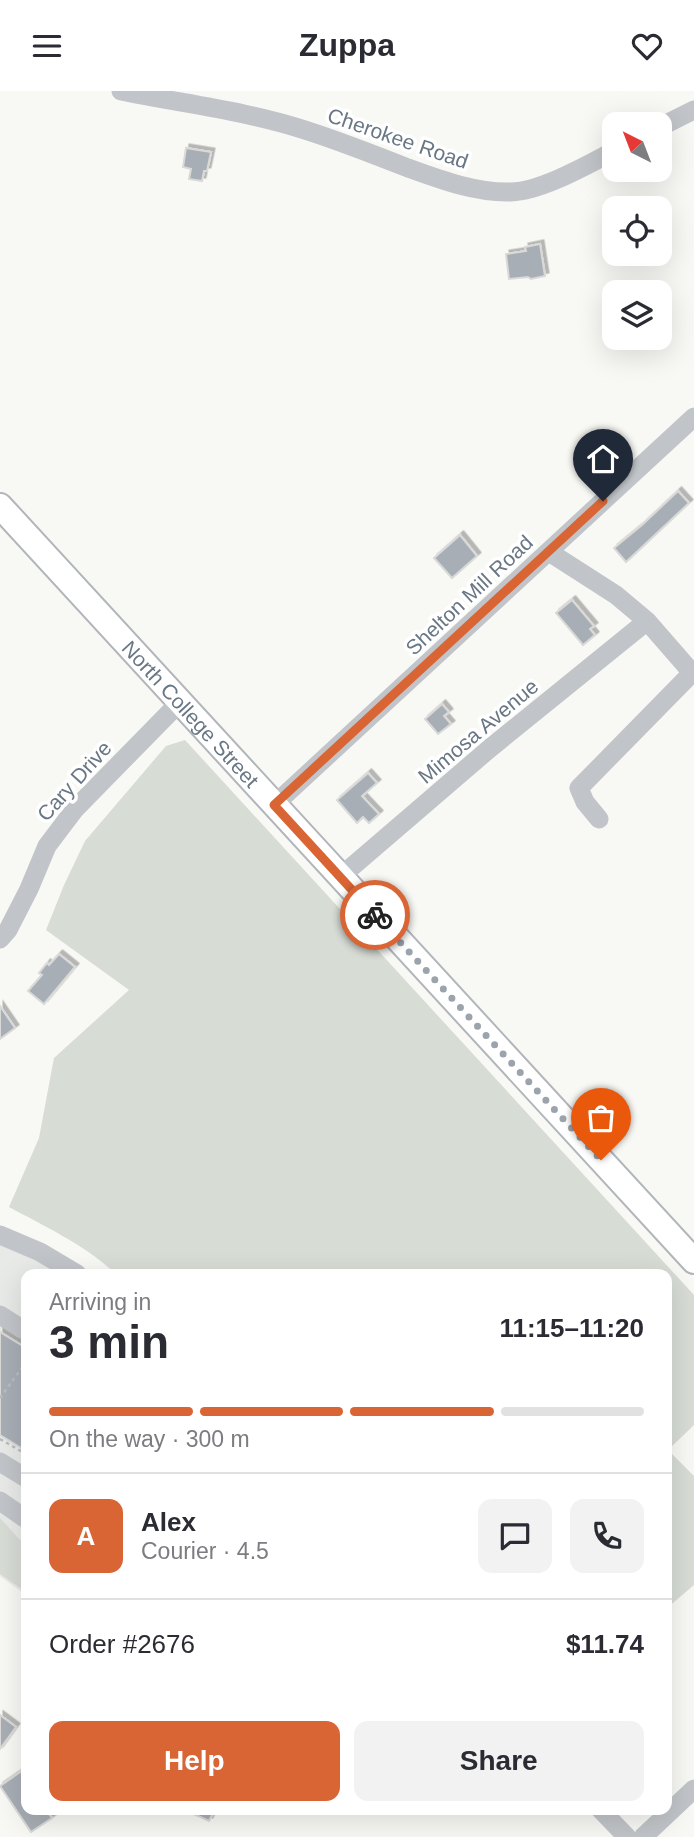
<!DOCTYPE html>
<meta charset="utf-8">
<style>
body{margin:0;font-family:Arial,sans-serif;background:#f2f2f3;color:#2b2b33;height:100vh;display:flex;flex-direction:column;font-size:26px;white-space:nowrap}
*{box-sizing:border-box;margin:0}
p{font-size:23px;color:#7c7c81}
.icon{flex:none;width:38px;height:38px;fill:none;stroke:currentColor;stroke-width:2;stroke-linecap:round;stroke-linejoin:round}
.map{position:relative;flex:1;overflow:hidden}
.drawer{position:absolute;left:21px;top:1178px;width:651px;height:546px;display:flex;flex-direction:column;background:#fff;border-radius:14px;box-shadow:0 7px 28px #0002}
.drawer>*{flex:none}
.needle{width:46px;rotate:318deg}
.controls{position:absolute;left:602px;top:21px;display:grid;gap:14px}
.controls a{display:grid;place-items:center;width:70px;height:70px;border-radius:14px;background:#fff;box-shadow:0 7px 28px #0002;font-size:35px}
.pin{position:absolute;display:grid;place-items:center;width:60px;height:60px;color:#fff;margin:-72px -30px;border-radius:50% 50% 50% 0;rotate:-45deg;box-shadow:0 0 7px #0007}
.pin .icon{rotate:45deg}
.courier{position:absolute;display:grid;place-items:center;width:70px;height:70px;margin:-35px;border:5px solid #d96534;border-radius:50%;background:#fff;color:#222;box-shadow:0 2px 9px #0007}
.summary em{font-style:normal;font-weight:600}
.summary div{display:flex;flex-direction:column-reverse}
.summary{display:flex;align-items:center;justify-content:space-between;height:119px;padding:0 28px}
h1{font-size:46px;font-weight:600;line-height:52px}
.bar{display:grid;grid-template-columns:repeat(4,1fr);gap:10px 7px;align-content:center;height:84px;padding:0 28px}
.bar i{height:9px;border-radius:5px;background:#e1e1e2}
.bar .on{background:#d96534}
.bar p{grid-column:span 4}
.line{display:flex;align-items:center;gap:18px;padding:0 28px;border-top:2px solid #e1e1e2}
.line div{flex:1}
.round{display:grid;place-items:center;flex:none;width:74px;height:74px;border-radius:14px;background:#f2f2f3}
.cta{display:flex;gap:14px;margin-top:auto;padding:14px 28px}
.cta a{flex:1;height:80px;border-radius:14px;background:#d96534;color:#fff;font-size:28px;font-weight:600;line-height:80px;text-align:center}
.cta a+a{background:#f2f2f3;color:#2b2b33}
header{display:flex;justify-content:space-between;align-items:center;height:91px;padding:0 28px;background:#fff;font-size:32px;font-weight:600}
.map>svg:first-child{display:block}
.built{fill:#e8eae8}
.green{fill:#d7dcd5}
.building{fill:#a8aeb5;stroke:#d9d9d8;stroke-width:2;filter:url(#shadow)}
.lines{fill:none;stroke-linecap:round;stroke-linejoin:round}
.major-casing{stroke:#b2b6bb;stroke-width:28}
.path{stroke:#b9bcbe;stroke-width:2.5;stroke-dasharray:3.5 3.5;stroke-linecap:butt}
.minor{stroke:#c1c4c8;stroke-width:19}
.major{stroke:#fff;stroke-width:24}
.done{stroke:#9ba4ac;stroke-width:7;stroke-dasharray:0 12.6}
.route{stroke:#d96534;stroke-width:9}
.labels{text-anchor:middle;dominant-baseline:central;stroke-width:7;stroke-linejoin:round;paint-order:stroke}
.street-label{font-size:21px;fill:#697684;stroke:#fff}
</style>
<header><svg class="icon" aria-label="menu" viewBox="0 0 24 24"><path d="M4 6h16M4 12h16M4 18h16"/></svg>Zuppa<svg class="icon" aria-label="heart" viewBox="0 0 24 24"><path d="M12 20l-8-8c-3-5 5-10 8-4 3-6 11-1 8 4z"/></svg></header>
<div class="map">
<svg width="694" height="1746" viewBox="0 0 694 1746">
<defs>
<filter id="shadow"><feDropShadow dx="3.5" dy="-3.5" stdDeviation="0" flood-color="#0004"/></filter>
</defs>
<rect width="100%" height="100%" fill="#f8f8f5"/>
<path class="built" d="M0,1152L63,1183H26V1504L0,1485Z"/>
<path class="green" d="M185,649L694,1204V1334L668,1359L694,1385V1494L667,1517V1183H116C85,1154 46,1136 9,1116L39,1047L54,967L129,899L46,839L64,794L85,750L166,655Z
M0,1427L21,1450L26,1459V1501L0,1483Z"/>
<path class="building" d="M186,57L211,61L207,80H204L202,90L189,88L191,78L183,76Z
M540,153L545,185L531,188L528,186L509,188L506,163L526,160L525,156Z
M678,400L689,412L626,471L614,457L642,434Z
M460,444L477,465L452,487L434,467Z
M572,509L594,535L590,538L595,544L583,554L556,522Z
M442,613L449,621L444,625L451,633L438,643L425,628Z
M368,682L377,692L362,705L379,723L369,732L363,726L357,732L337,709Z
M59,863L75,876L44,913L28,900L42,884L39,882L47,872L49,874Z
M0,915L15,937L0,948Z
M0,1241L26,1257V1360L0,1344Z
M0,1624L16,1636L0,1658Z
M26,1677V1718H45L52,1727L31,1741L0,1695Z
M183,1718H215L209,1730Z"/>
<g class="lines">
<g class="major-casing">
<g id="major">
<path id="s1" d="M0,415L694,1170"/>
</g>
</g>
<path class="path" d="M0,1307L26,1271
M0,1348L26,1363"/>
<path class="minor" d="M121,0C184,13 248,20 308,40C342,51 375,64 408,77C441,89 476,102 511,101C542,100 587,74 614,60
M660,36L694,19
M549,461L616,504L647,530L694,584
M274,714L694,326
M599,728L585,711L579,697L692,582
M340,786L489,658L647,530
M0,848L8,839L29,798L47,755L75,718L180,611
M0,1144L40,1161L77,1183
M0,1224L22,1238H26
M0,1371L26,1387
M0,1410L26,1428
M600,1718L627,1746
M643,1746L694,1698"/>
<use href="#major" class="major"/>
</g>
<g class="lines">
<path class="done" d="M375,824L601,1069"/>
<path class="route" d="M375,824L274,714L603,410"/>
</g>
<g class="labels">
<g class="street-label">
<text transform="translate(398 47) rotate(19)">Cherokee Road</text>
<text transform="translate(469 504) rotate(-43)">Shelton Mill Road</text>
<text stroke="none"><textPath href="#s1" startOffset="282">North College Street</textPath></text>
<text transform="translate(478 640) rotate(-40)">Mimosa Avenue</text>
<text transform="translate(74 690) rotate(-48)">Cary Drive</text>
</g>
</g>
</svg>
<div class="controls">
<a><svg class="needle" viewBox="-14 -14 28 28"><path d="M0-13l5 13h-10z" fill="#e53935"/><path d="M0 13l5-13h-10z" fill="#7c7c81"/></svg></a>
<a><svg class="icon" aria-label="locate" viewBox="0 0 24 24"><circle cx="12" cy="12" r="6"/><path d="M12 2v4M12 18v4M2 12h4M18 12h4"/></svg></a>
<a><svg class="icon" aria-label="layers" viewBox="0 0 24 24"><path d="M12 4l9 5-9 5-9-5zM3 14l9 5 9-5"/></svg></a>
</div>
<div class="pin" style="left:601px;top:1069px;background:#ea580c"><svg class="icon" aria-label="bag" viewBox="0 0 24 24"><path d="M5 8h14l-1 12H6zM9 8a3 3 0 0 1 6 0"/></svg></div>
<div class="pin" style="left:603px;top:410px;background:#1f2937"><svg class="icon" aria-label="home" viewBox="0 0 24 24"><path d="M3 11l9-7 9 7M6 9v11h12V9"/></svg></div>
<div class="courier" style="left:375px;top:824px"><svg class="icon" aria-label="bike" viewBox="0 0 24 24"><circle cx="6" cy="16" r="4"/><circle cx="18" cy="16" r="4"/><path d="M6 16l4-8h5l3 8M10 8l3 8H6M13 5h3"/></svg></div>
<section class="drawer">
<div class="summary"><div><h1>3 min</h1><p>Arriving in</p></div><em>11:15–11:20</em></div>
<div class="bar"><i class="on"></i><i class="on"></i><i class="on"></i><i></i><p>On the way · 300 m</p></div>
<div class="line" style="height:126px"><b class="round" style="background:#d96534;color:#fff">A</b><div><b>Alex</b><p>Courier · 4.5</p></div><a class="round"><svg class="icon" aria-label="chat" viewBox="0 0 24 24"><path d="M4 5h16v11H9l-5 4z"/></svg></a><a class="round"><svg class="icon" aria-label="phone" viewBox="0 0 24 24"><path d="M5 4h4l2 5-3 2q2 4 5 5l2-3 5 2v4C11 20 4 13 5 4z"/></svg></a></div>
<div class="line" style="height:91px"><div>Order #2676</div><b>$11.74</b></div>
<div class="cta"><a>Help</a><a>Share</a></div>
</section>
</div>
